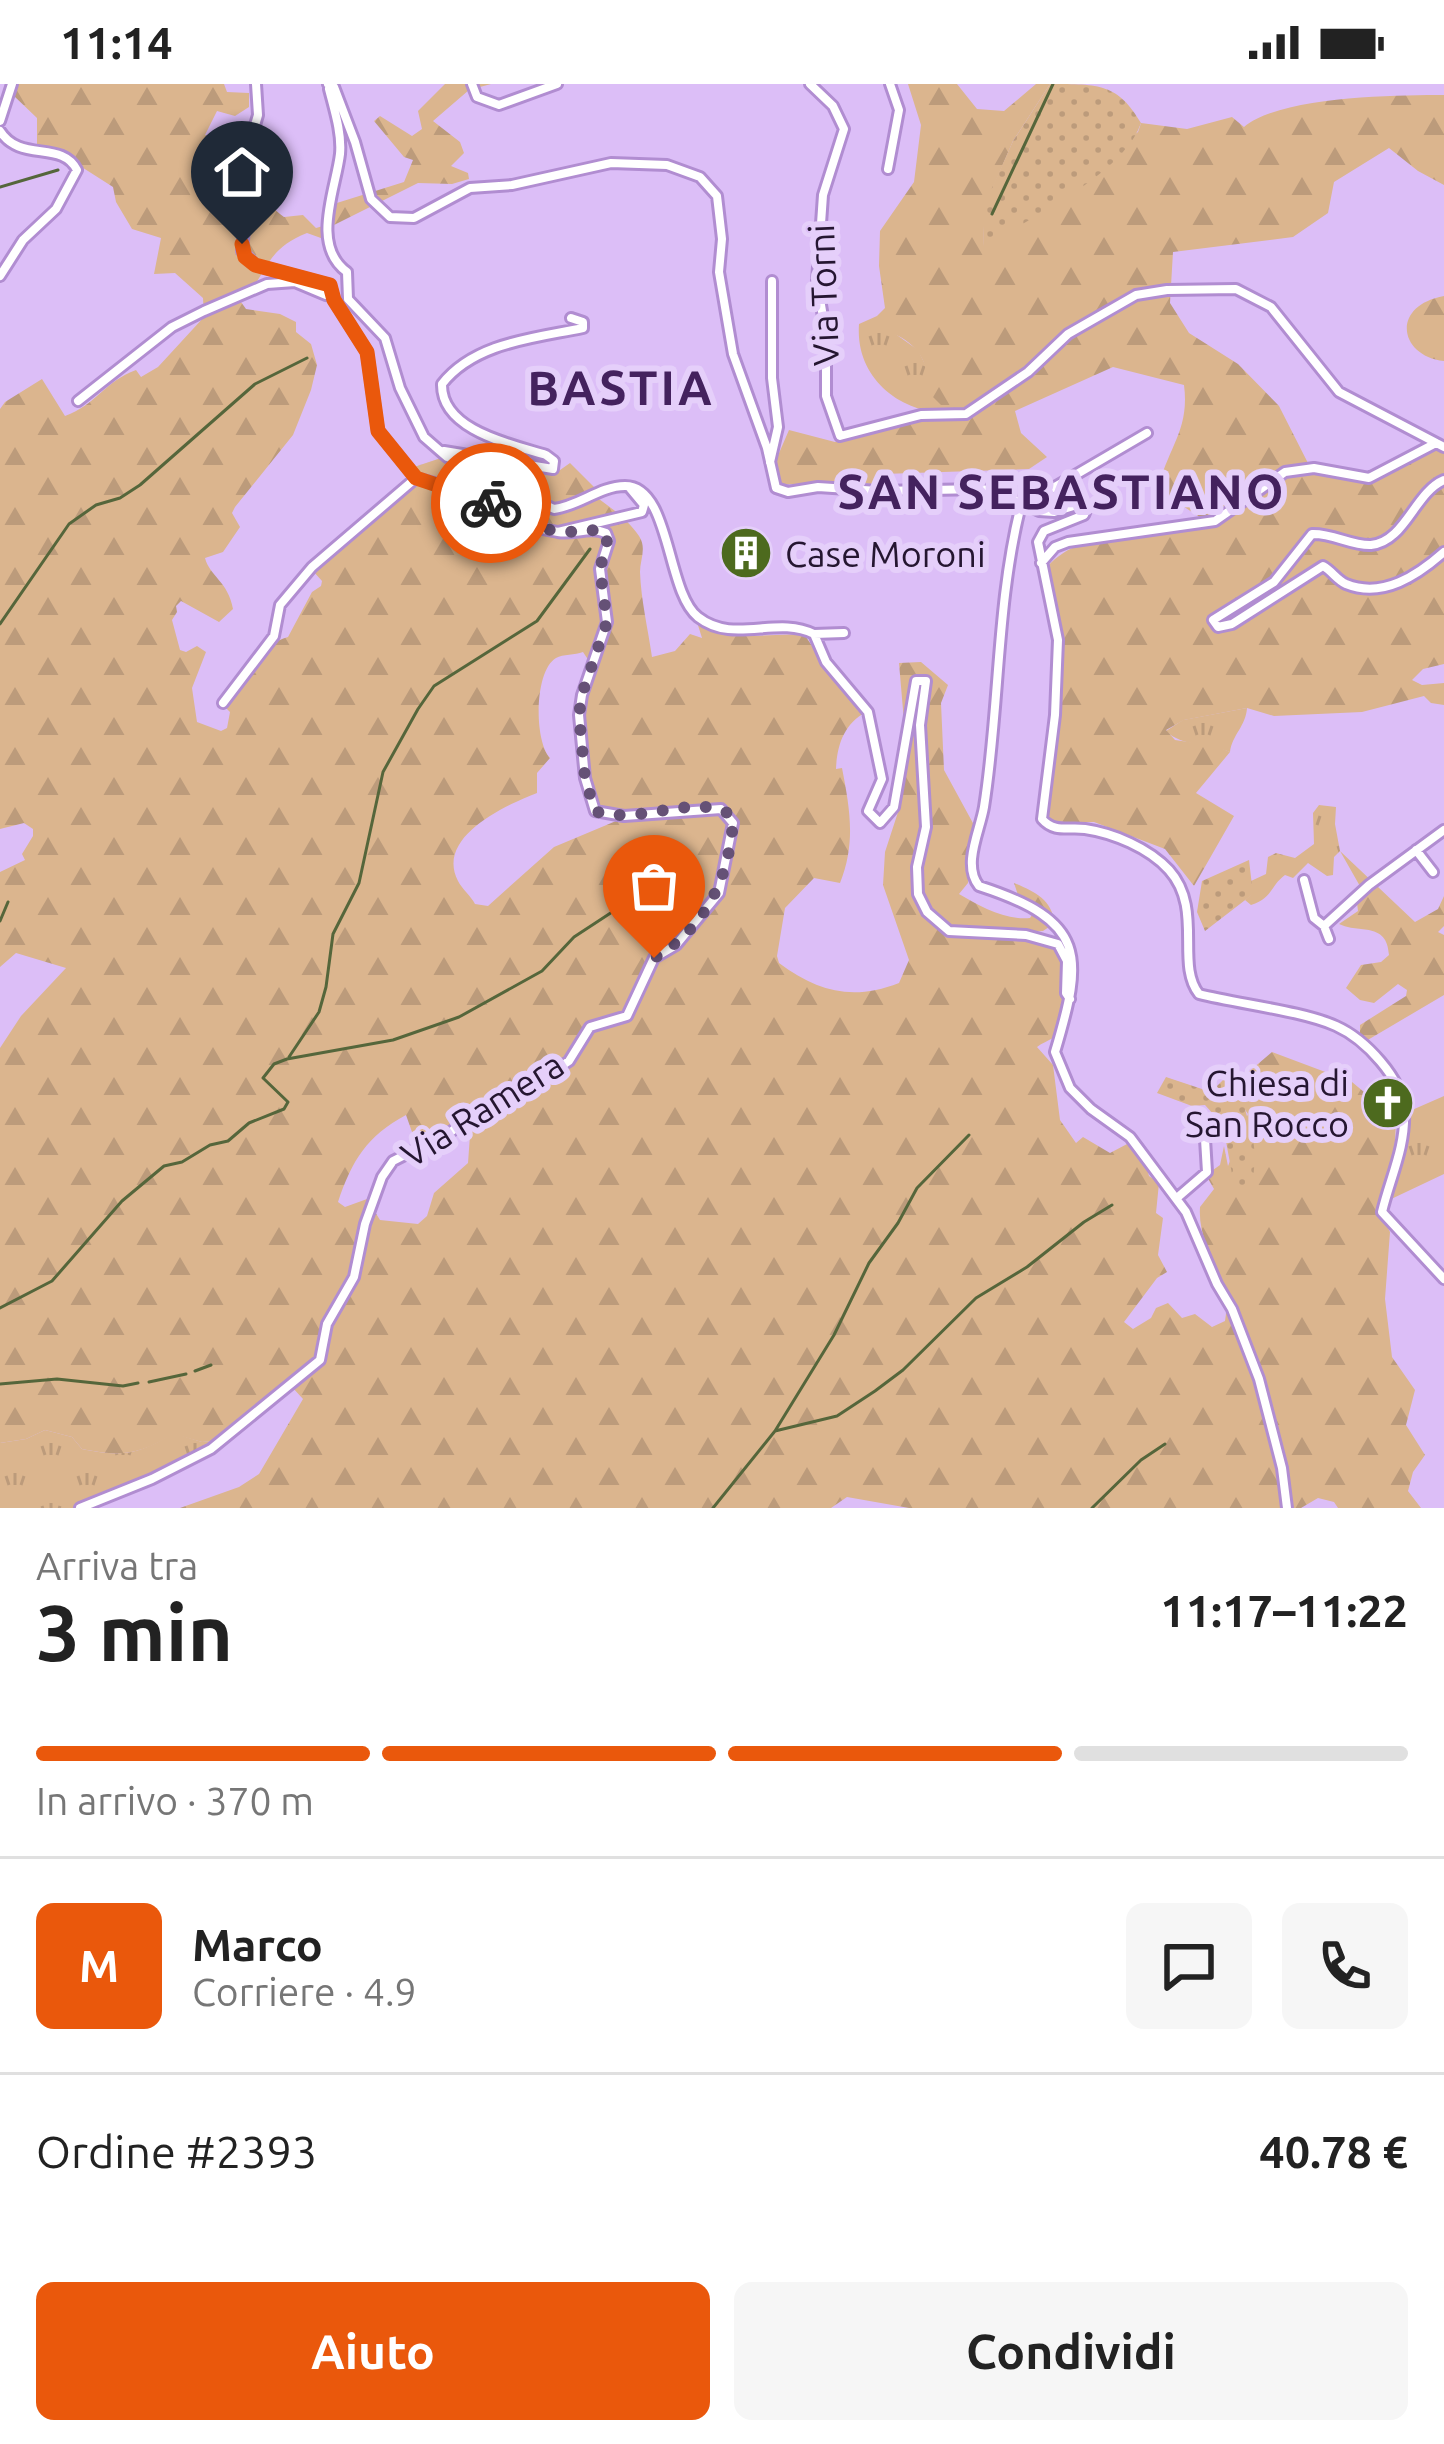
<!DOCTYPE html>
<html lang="it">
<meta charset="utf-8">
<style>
body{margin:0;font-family:Ubuntu,sans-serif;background:#f6f6f6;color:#222;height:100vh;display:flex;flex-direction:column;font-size:45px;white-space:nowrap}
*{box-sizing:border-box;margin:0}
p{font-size:39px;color:#767676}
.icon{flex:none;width:66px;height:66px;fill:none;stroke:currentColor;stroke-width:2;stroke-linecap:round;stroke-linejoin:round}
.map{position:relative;height:1424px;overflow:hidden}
.panel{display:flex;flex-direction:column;background:#fff;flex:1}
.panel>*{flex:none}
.pin{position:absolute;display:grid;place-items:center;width:102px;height:102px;color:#fff;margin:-123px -51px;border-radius:50% 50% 50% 0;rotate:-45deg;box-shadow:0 0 12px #0007}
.pin .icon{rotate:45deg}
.courier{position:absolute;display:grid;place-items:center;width:120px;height:120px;margin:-60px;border:9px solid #ea580c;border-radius:50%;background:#fff;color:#222;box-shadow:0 3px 15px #0007}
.overview em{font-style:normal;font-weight:700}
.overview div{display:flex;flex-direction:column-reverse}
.overview{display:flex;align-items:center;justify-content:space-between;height:204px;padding:0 36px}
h1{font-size:78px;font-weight:700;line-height:90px}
.bar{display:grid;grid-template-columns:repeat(4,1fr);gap:18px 12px;align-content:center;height:144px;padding:0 36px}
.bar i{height:15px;border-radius:9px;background:#e0e0e0}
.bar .active{background:#ea580c}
.bar p{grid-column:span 4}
.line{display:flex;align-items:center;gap:30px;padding:0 36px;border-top:3px solid #e0e0e0}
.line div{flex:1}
.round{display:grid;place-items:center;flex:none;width:126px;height:126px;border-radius:18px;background:#f6f6f6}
.primary-button{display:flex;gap:24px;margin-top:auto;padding:24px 36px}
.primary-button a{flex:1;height:138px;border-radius:18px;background:#ea580c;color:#fff;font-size:48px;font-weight:700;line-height:138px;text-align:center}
.primary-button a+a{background:#f6f6f6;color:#222}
.status{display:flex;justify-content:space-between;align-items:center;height:84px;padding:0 60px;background:#fff;direction:ltr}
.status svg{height:33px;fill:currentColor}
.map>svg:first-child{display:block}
.grass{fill:url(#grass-tufts)}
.forest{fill:url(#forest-firs);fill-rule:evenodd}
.park{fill:url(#park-dots)}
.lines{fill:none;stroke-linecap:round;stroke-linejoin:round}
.stream{stroke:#55663b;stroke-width:3}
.minor-casing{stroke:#b18dd1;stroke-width:14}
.minor{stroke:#fff;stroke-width:8}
.done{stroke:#655176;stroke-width:12;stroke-dasharray:0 21.6}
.route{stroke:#ea580c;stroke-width:15}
.labels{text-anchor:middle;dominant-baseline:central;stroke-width:12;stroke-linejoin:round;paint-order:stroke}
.street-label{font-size:36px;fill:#251631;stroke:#e5cffa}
.poi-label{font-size:36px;fill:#251631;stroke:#e5cffa;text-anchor:start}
.district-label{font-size:48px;font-weight:bold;letter-spacing:3px;fill:#44225e;stroke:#e5cffa}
</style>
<div class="status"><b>11:14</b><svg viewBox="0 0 49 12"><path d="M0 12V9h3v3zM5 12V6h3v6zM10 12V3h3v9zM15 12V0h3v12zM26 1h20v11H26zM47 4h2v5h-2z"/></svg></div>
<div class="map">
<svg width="1444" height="1424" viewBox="0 0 1444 1424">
<defs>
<pattern id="grass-tufts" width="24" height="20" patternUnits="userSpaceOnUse" patternTransform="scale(3)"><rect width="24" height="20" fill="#dbb58e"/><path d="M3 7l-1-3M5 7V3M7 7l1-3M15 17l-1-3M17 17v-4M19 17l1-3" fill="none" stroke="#bc9b7b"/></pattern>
<pattern id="forest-firs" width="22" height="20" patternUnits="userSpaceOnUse" patternTransform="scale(3)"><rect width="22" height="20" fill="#dbb58e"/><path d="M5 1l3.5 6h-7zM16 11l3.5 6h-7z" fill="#bc9b7b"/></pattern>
<pattern id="park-dots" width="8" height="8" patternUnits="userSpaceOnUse" patternTransform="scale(3)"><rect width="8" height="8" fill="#dbb58e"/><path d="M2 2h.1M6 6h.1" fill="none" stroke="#bc9b7b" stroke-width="1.8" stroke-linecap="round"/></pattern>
</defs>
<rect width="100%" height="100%" fill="#dcbef7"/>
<path class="grass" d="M877,232L880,239L918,266L949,329C900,329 855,294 859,240Z
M1247,624C1246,642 1232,651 1230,668C1209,659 1182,663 1166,647L1183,636Z
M1319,721L1336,723L1335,740L1340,767L1334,773L1333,791L1327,792L1308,779L1293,794L1285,791C1270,802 1273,814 1251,821L1245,816L1252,810L1251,797L1266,790L1268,773L1276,769L1295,774L1314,760L1313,729Z
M1444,1012V1090L1387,1117L1407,1057L1412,1026Z
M45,1346L72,1353L82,1365C121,1373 139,1371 173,1349L202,1358L227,1356C205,1376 114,1421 84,1424C57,1424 28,1424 0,1424V1359L26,1355Z"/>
<path class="forest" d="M16,0H224L227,8L249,9V23L235,32L217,27L205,51L225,56L224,78L254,81C259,105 264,118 284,133L303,131L316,144L323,142L324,123L404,98L413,76L404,73L374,37L380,32L412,52L422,45L418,27L445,0H491L469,6L433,37L460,58L464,69L451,82L468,89L469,95L452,100L418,99L330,143L332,158L307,149C264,166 269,189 241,218L246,225L280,230L296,238V248L311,260L317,281L311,306L293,351L235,423L232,429L240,443L223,468L205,474C210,493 228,497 233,525L219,538L181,517L176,522L177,528L172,536L180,566L186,568L197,562L206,568L192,604L197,638L221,647L227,644L230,628L225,623C235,596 259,561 288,553L312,508L321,502L322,497L313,487L317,482L406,403L417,398L408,385L483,360L553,391L570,379L595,404L599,415C614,426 629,437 639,452C647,464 640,476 640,488C641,516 648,545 652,573L675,567L690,550L702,554L697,538L749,552L804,550L833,593L866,622V628C844,640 837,661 836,685L842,684C850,725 856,759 840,799L814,794L785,824L777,872L779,879C818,908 853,917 899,899L909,876L883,801L885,768L900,722L907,673L899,579L921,578L948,601L941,619L944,686L974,741L968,799L959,810C981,823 1004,836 1030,834L1034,828L1018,811L1014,799C1035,808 1051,815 1055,839L1043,847L1030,848C1037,852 1050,855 1055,861C1069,876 1070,941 1053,954C1048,957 1042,959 1037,963L1053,981L1060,1036L1076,1059L1083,1053L1110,1069L1129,1059L1146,1080L1149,1092L1159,1099L1156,1129L1163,1134L1158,1171L1167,1188L1157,1194L1124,1238L1133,1245L1151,1234L1156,1224L1168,1219L1182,1234L1195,1230L1212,1243L1225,1237C1233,1194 1197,1167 1200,1123L1214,1105L1206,1091L1220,1081L1224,1062L1228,1082L1248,1030L1240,1018L1245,991L1272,968L1352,998L1370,1013L1376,1036L1396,1038L1394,1076L1377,1123L1390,1148L1385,1215L1392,1273L1415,1306L1406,1341L1425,1371L1413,1388L1408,1407L1421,1424H1338L1334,1418L1318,1414L1301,1424H909L847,1413L831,1424H180L239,1403L259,1390L303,1315L292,1303L227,1356L202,1358L173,1350C139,1371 121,1373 82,1365L72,1353L45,1346L26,1355L0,1359V964L21,932L66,884L16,869L0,883V788L25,776L22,770L33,752V745L24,739L0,745V325L5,318L42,295L65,332C96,321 105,297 136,286L141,293L158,283L204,233L203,214L175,189L154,190L161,154L132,145L116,118L113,103L77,80L37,63V34L14,12ZM583,568L589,577C585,628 581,674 596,723L615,727L616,737L554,763L488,822L475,820C471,812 462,805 458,797C435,753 506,721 537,709V689L550,674C534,657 534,587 556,574C563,570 575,571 583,568ZM406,1031L412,1048L430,1052L456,1040L470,1051L468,1079L434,1109L427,1132L418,1140L380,1136L367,1115L345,1123L338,1118C352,1076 367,1052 406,1031Z
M908,0H957L977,25L1004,27L1036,0H1050L1013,57L985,122L983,162L1138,48L1141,39L1187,45L1232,33L1244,43C1281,12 1396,11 1444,11V101L1418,87L1389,64L1334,98L1328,129L1293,153L1173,168L1170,219L1189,249L1238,280L1279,322L1312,387L1370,398L1439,363L1444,367V580L1423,585L1412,596L1422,601L1444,599V621L1431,619L1424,612L1362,628L1274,632L1247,624L1184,636L1166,646L1175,656L1216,662L1230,668L1196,709L1234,732L1194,802L1165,765L1094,738L1054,739L1048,734L1047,722L1061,624L1064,566L1048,482C1085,442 1161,447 1212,441L1158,406C1167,364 1190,347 1184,301L1113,283L1015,327L1021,349L1047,373L1029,385L883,390L879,401L846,397L779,401L773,383L789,346L835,358L948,328L925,305C933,273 908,251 878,245L877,232L885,224L879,182L880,147L914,98L921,41Z
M1444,212V277C1399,272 1390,222 1444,212Z
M1340,767L1415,838L1438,825L1444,812V842L1438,848L1444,851V911L1366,957L1360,950V941L1406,912L1407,906L1398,900L1374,919L1360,916L1346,904L1361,881L1381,878L1389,871C1387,837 1359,850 1339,840L1358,827L1357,819L1365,811Z"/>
<path class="park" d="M1050,0C1100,0 1118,0 1141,39C1124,90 1028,135 983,163L984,122L1013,57Z
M1249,776L1253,810L1205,847L1197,828L1202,797Z
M1166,993L1211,1008L1224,995L1243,998C1240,1020 1250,1035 1253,1057C1256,1070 1254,1084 1253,1097L1246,1102L1234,1101L1223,1041L1205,1021L1192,1022L1157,1009Z"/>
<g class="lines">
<path class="stream" d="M0,103L58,86
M992,130L1053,0
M0,540L69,440L96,421L120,414L140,401L255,300L307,274
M0,837L8,818
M289,973L319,928L326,903L333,850L359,799L383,688L418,625L434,602L537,537L590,465
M0,1224L52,1197L122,1117L164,1082L182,1078L210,1061L228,1057L249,1039L284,1025L288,1018L263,994L274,980L287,975L393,956L459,933L542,887L574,853L664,794
M195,1287L211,1281
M149,1298L186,1290
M0,1300L57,1295L123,1302L138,1299
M775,1347L837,1332L875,1307L903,1286L976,1214L1027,1183L1084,1138L1112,1121
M713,1424L775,1347L834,1251L869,1179L898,1139L917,1104L969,1051
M1092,1424L1141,1376L1165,1360"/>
<g class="minor-casing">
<path id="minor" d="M256,0L258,31L240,92L246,123L242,167L255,181L330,201
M328,0L334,3L355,58L371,115L390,133L414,134L470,104L512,101L611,79L667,81L700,93L717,112L722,155L719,188L733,270L767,364L776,404L788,408L818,403L878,407L982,405L1000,409L1039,427L1054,428L1077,421L1087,424L1084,431L1044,447L1038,458L1058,556L1055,631L1042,735C1054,749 1068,743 1085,745C1113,749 1149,764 1169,786C1204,825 1175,880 1199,910C1238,920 1303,927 1336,942C1365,955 1403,995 1404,1027C1406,1063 1390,1094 1382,1128L1444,1195
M472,0L477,13L499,21L557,0
M810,0L833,22L844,45L823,111L817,197L826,251V312L840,352L921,331L966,330L1028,288L1068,250L1136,211L1167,206L1236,205L1271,223L1339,308L1444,363
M329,5C334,25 342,49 340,70C336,105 310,161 347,188L348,215L385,254L400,304L424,353L447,373L511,393L529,413L554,425C579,422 600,402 625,402C671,402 666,508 698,533C734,561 776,531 814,550L826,578L868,628L882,695L868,727L880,739L894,723L916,597H926L920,641L926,743L917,783L918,810L927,828L949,847L1026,851L1058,860L1067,877L1066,909L1070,915
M0,37L12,0
M0,47C20,79 62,56 77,86L56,125L23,156L0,192
M888,85L899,26L890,0
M330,201L334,216L367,268L378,347L416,394L471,409L532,443L558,448L642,428L644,421L629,403
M78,317L172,243L204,227L267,200L295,198L326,211L329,207
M1147,349L1036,414L1024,416L1021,421C996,520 1000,622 984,723C980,747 962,781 979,802C1087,837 1084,871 1055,968L1070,1004L1091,1025L1130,1053L1186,1128L1217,1200L1232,1225L1259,1295L1282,1384L1287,1424
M444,367L553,385L554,377L546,371C510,360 441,346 442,300C475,258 536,254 583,244V238L571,234
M770,378L778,343L772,294V197
M1444,396C1415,408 1405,458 1371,461C1352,462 1332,449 1312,450L1274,498L1213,536L1218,543L1232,540L1323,482C1332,487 1337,496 1346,500C1383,515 1418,491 1444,468
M1041,479L1055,463L1068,458L1215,437L1285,388L1314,384L1369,394L1436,359
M814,550L844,549
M223,619L274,552L280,521L312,483L416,394
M1416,766L1433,788
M1304,796L1314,834L1324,842L1369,801L1444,746
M1324,842L1329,855
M1178,1113L1207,1088L1205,1055
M80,1424L152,1395L211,1365L320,1276L327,1240L354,1193L365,1140L382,1093L393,1077L452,1047L471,1031L509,1017L569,977L590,943L627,932L654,874L676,861L719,809L733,739L721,725L624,732L595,727L585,694L579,631L582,611L607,538L600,485L609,457L606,449C590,442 574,451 558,448"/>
</g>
<use href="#minor" class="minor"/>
</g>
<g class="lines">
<path class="done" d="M491,419C537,442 542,452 596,446L608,453L600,485L607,538L582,610L579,631L585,694L595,727C635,742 696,709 729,730L733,739C728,797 705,844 654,874"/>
<path class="route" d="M242,160L245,173L255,181L330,201L334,216L367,268L378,347L416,394L491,419"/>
</g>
<defs>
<g id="building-disc" transform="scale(2.7)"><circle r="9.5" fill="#4d6a1e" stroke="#e5cffa"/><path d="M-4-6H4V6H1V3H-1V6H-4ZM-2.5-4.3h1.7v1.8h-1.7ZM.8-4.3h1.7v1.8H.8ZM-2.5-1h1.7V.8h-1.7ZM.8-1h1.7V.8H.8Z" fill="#fff"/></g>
<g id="church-disc" transform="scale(2.7)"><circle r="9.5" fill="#4d6a1e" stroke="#e5cffa"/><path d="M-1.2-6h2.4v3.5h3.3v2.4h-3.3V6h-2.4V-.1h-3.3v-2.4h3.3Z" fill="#fff"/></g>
</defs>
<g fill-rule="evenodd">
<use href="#building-disc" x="746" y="469"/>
<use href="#church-disc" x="1388" y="1019"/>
</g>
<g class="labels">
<g class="street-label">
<text transform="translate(823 211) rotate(-92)">Via Torni</text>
<text transform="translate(482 1025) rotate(-32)">Via Ramera</text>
</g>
<g class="poi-label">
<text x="785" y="469">Case Moroni</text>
<text x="1349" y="998" text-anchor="end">Chiesa di<tspan x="1349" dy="41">San Rocco</tspan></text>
</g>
<g class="district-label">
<text x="621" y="303">BASTIA</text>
<text x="1062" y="407">SAN SEBASTIANO</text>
</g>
</g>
</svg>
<div class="pin" style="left:654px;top:874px;background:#ea580c"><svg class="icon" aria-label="bag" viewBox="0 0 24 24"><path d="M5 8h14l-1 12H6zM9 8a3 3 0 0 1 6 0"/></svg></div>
<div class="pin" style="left:242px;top:160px;background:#1f2937"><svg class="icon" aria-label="home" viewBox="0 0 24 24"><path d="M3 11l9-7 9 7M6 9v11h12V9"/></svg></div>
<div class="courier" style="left:491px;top:419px"><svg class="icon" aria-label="bike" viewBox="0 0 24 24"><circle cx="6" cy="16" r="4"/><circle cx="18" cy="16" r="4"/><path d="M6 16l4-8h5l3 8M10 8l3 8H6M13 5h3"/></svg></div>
</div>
<section class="panel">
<div class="overview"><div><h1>3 min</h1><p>Arriva tra</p></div><em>11:17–11:22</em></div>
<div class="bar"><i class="active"></i><i class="active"></i><i class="active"></i><i></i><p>In arrivo · 370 m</p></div>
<div class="line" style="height:216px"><b class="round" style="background:#ea580c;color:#fff">M</b><div><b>Marco</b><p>Corriere · 4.9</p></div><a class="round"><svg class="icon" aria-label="chat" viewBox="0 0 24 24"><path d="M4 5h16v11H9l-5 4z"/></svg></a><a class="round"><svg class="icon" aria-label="phone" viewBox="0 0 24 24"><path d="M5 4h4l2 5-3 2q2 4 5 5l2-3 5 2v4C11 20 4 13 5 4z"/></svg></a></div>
<div class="line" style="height:156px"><div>Ordine #2393</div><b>40.78 €</b></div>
<div class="primary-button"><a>Aiuto</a><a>Condividi</a></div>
</section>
